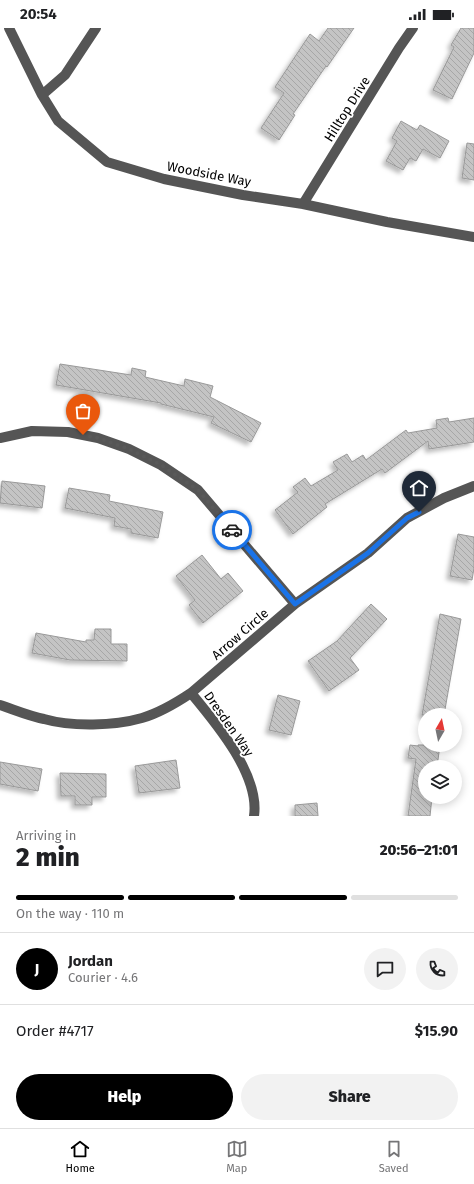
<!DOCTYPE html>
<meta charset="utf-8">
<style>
body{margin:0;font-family:"Fira Sans",sans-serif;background:#f2f2f2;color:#202124;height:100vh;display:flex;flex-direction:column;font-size:15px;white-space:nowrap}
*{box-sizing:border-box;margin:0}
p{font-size:13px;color:#757577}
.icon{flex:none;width:22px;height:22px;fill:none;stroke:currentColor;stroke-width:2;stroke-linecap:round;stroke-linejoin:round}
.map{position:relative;height:788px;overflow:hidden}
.details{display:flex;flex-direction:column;background:#fff;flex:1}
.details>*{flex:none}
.needle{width:26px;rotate:9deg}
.fabs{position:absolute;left:418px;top:680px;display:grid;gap:8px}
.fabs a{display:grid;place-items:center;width:44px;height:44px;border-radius:50%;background:#fff;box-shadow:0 2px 10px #0003;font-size:20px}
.pin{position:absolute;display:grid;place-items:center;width:34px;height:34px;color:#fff;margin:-41px -17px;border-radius:50% 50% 50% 0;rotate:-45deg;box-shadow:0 0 4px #0007}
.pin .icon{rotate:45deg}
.courier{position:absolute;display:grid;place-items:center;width:40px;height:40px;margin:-20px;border:3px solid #1a73e8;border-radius:50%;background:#fff;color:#222;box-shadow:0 1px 5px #0007}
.overview em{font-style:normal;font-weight:800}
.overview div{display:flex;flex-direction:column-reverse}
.overview{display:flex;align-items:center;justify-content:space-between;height:68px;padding:0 16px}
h1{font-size:26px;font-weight:800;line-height:30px}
.bar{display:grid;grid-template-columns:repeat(4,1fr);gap:6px 4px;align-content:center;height:48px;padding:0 16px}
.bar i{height:5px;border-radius:3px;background:#e0e0e0}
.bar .selected{background:#000}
.bar p{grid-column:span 4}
.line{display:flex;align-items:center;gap:10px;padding:0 16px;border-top:1px solid #e0e0e0}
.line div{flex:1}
.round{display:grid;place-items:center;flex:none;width:42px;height:42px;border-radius:21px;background:#f2f2f2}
.cta{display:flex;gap:8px;margin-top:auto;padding:8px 16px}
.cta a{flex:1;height:46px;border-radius:24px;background:#000;color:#fff;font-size:16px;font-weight:800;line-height:46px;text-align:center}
.cta a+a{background:#f2f2f2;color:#202124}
.status{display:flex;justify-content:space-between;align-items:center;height:28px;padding:0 20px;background:#fff;direction:ltr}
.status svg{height:11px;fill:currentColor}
.menu{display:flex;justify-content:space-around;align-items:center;height:56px;border-top:1px solid #e0e0e0;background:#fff;font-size:11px;color:#757577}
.menu a{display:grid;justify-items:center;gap:2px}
.menu .selected{color:#000}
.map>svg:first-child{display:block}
.building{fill:url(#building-back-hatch);stroke:#999;filter:url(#shadow)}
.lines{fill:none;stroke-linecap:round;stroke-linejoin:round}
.minor{stroke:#555;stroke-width:10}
.done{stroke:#595959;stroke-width:4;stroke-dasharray:0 7.2}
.route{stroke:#1a73e8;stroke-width:5}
.labels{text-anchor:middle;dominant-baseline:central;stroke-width:3.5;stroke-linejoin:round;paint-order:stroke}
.street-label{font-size:13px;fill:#000;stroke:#fff}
</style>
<div class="status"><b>20:54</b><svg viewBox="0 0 49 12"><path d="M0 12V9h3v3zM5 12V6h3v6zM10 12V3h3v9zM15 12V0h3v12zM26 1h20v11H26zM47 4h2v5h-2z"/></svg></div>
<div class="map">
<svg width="474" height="788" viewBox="0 0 474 788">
<defs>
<pattern id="building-back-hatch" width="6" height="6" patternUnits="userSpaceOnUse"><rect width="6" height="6" fill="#c4c4c4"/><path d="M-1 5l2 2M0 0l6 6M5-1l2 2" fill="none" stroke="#a7a7a7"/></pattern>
<filter id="shadow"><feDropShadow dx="-3.5" dy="3.5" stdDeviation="2" flood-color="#0004"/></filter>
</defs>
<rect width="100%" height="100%" fill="#fff"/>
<path class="building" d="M328,0H354L327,39L326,38L293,86L295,87L279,112L261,100L284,65L275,59L310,6L319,13Z
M461,0H474V25L452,71L433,62L454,19L451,17Z
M401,93L417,102L420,97L449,113L440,130L423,121L416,133L410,130L403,142L386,133L397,113L392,110Z
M467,115L474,116V152L462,150Z
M60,336L131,347L132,340L146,343L145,349L184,358L185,351L213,358L210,369L261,395L251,414L211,395L214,389L161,376V375L56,357Z
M448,390L449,394L474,390V414L429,421L428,413L385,445L382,441L325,476L327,479L293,506L275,482L298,464L293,459L305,450L311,458L338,442L333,434L347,426L352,434L363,427L366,432L406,402L408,405L437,400L436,392Z
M2,453L45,458L42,480L0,475Z
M69,460L110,467L109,473L163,484L158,510L131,505V501L114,498L115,490L65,480Z
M458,506L474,509V540L472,552L450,548Z
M202,527L221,551L228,545L243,563L203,595L189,577L195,572L176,548Z
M371,576L387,591L350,630L359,642L329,663L308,633L337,613Z
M440,586L461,591L444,687H422Z
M95,601H111V616H127V633L70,632L32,625L36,605L86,614V612H94Z
M278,667L300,673L291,707L269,702Z
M410,717L418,718V717H440L437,739H425V769H432L430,788H408L416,731L408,730Z
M176,732L180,760L139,765L135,738Z
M0,734L42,741L38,763L0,756Z
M60,745L106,746V769H92V777H75V768H61Z
M317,775L318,788H295V777Z"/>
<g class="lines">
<path class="minor" d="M9,0L42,67L58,93L107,134L164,151L243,167L303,176L387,194L474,209
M42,67L65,47L96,0
M303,176L399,20L413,0
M0,410L32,403L68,404L98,410L129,421L161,437L198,462L295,576
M191,665C216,695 260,747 254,788
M0,677C15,682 29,688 44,691C72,699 114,698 142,690C159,685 176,675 191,665L295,576L368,525L407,490L444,470L474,458"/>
</g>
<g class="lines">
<path class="done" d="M83,407L98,410L129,421L161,437L198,462L232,502"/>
<path class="route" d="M232,502L295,576L368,525L407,490L419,484"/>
</g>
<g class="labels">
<g class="street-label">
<text transform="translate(347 81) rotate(-58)">Hilltop Drive</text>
<text transform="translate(209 146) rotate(11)">Woodside Way</text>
<text transform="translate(240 606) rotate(-41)">Arrow Circle</text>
<text transform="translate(229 696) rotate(55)">Dresden Way</text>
</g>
</g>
</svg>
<div class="fabs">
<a><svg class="needle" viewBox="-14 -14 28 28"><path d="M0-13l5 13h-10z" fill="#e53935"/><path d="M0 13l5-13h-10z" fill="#757577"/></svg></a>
<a><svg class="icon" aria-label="layers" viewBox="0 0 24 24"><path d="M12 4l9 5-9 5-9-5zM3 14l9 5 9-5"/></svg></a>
</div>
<div class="pin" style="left:83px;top:407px;background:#ea580c"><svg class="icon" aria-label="bag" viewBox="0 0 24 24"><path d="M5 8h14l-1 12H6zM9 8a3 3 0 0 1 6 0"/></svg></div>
<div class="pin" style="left:419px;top:484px;background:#1f2937"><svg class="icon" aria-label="home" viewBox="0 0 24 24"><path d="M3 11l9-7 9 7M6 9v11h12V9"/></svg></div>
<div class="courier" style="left:232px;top:502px"><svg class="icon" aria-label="car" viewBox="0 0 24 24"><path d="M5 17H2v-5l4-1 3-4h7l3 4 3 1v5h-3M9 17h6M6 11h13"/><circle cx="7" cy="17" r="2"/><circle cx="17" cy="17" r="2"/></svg></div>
</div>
<section class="details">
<div class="overview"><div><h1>2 min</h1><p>Arriving in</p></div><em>20:56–21:01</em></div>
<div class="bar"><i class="selected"></i><i class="selected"></i><i class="selected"></i><i></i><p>On the way · 110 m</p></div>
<div class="line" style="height:72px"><b class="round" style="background:#000;color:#fff">J</b><div><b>Jordan</b><p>Courier · 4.6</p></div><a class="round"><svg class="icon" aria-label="chat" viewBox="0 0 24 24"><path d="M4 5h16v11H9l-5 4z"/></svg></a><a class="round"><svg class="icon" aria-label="phone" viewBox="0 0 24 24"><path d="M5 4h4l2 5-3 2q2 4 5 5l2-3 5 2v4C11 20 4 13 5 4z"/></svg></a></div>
<div class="line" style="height:52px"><div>Order #4717</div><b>$15.90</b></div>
<div class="cta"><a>Help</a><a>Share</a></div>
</section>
<nav class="menu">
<a class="selected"><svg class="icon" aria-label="home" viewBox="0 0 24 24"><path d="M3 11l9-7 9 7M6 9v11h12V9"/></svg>Home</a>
<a><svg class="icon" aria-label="map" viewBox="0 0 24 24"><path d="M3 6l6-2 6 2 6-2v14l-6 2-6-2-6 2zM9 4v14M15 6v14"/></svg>Map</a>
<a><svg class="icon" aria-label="saved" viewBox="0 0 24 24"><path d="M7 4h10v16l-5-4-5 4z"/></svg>Saved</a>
</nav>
